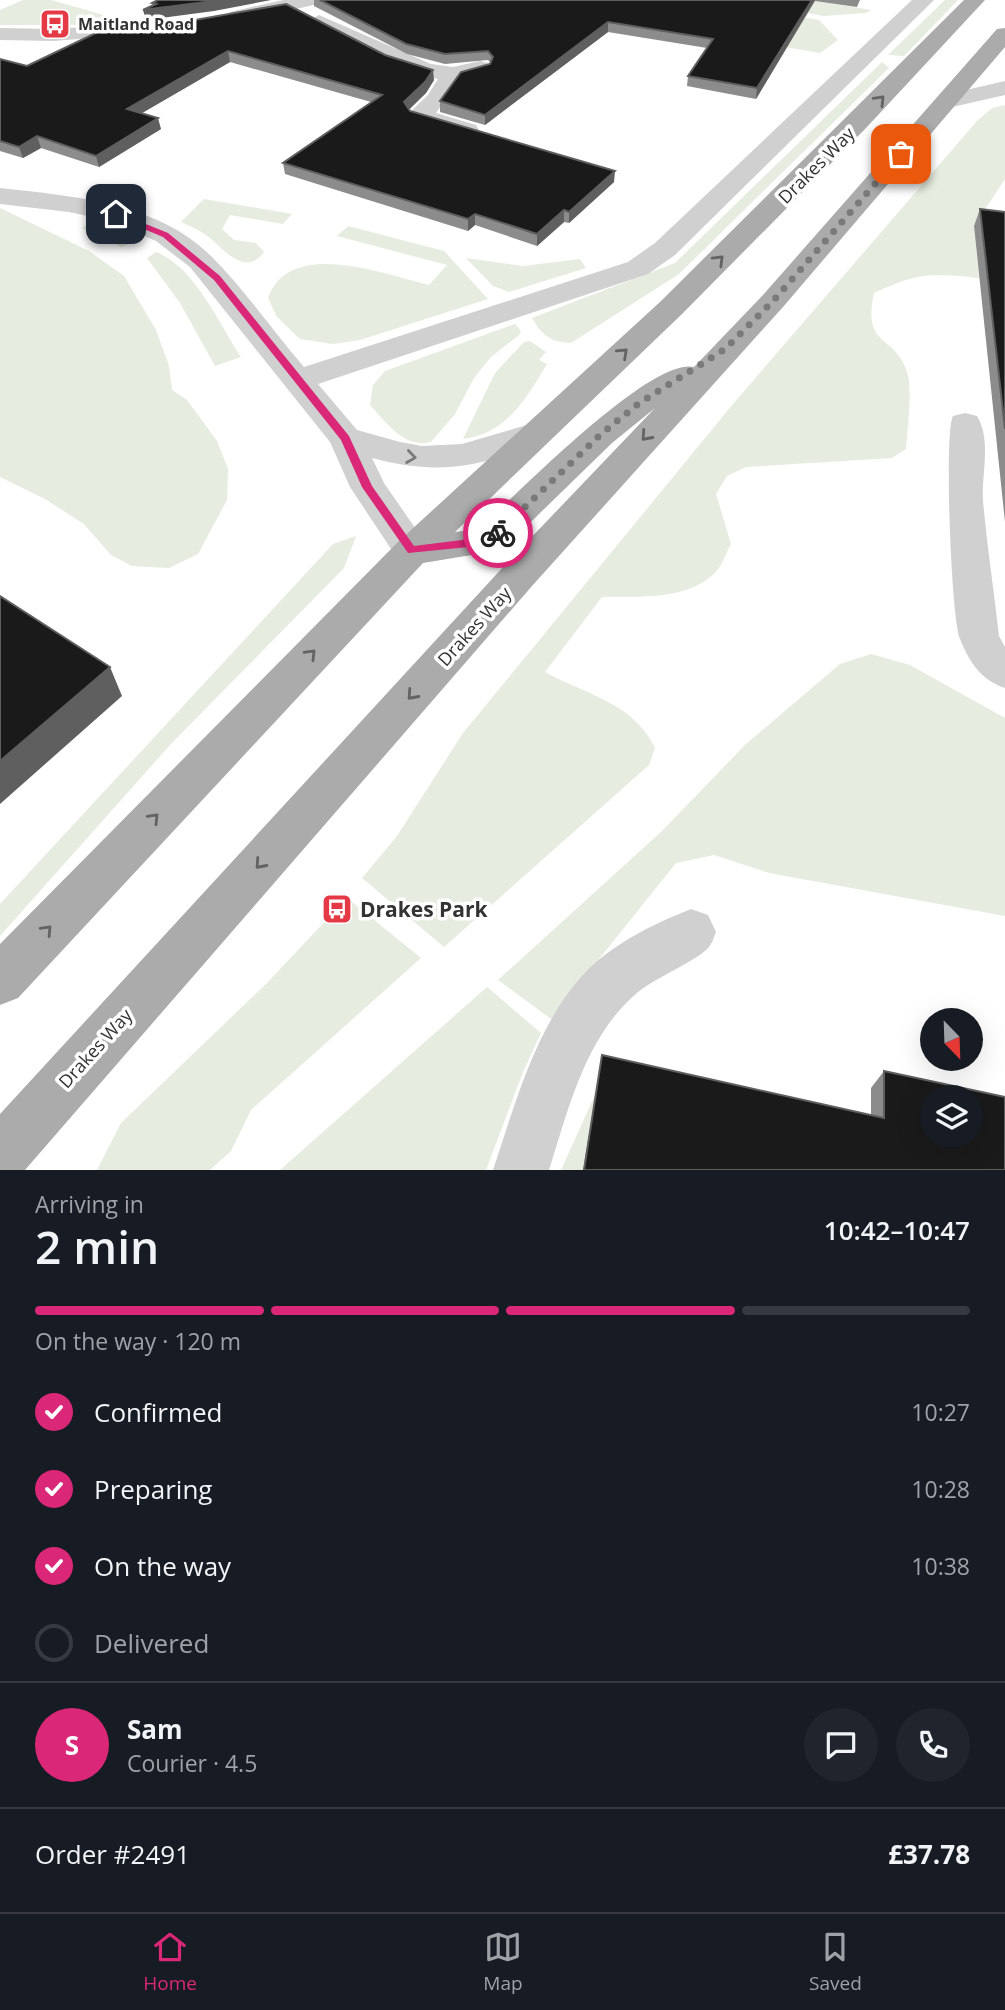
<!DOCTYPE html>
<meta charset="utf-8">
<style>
body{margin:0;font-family:"Open Sans",sans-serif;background:#20242c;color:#f1f3f6;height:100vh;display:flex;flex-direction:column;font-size:26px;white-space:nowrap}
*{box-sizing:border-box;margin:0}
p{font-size:23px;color:#9ea1a6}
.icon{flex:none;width:38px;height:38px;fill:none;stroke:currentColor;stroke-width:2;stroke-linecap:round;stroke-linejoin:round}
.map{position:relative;height:1170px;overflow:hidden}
.sheet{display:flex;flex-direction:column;background:#171b24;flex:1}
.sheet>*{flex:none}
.needle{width:46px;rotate:157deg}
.buttons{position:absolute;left:920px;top:1008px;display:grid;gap:14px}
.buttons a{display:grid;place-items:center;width:63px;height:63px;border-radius:50%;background:#171b24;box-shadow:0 7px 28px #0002;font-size:35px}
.pin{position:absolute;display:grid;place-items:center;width:60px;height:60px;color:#fff;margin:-30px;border-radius:14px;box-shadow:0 4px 10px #0006}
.courier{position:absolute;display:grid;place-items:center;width:70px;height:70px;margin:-35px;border:5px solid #db2777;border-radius:50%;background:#fff;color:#222;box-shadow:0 2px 9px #0007}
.summary em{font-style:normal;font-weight:600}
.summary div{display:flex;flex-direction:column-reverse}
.summary{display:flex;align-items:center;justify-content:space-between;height:119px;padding:0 35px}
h1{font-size:46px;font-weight:600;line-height:52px}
.bar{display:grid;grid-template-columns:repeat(4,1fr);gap:10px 7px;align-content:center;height:84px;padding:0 35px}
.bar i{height:9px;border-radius:5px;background:#363941}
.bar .selected{background:#db2777}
.bar p{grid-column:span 4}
.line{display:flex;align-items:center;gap:18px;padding:0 35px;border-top:2px solid #363941}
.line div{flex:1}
.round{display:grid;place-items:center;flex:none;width:74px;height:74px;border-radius:37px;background:#20242c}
ol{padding:0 35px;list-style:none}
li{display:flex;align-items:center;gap:21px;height:77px}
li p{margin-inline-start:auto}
li .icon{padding:7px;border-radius:50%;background:#db2777;color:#fff;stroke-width:4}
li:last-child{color:#9ea1a6}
li i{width:38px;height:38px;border:4px solid #363941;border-radius:50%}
.tab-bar{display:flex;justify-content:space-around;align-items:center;height:98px;border-top:2px solid #363941;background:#171b24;font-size:19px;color:#9ea1a6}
.tab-bar a{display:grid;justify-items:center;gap:4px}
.tab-bar .selected{color:#db2777}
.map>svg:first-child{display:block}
.green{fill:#e6ecdf}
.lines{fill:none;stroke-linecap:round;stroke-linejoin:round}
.minor{fill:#d0d0d0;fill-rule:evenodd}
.major{fill:#ababab;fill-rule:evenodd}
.wall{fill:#8c8c8c}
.shaded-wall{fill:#5f5f5f}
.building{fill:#1a1a1a;stroke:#5f5f5f;stroke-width:2;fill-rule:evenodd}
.oneway{stroke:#636363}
.oneway2{stroke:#7a7a7a}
.route{fill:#db2777}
.done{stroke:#7a7a7a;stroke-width:7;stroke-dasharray:0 12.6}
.labels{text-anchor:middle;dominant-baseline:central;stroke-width:7;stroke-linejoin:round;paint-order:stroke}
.far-poi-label{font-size:16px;font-weight:bold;fill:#333;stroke:#fff;text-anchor:start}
.street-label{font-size:18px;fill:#333;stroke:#fff}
.near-poi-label{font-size:21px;font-weight:bold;fill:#333;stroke:#fff;text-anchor:start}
</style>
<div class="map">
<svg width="1005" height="1170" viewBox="0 0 1005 1170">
<rect width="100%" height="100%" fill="#fff"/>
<path class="green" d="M23,0H51L125,21L77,25H0V10Z
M813,0L871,10L866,13L824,16L767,6Z
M945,0H958L904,56L888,55Z
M724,3L819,20L838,40L820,53L704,33Z
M882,62L889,68L679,274L571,343C550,342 542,335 532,318L675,263Z
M1005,105V179L974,226L979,278C931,273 919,272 874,293C862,349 894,333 907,372C913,389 907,430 906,449L892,458L746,467L727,476L716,494L731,544C726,553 722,566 715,573C686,601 639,596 602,597L545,672C586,695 633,702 655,748L649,765L444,947L362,878L397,836L463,733L733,404L977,121L992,108Z
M204,199L292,214L283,224L230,215L222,229L234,240L256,243L264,252C246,277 225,251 210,238C201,231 191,226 181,222Z
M0,208L89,251L124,276L156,330L169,366L172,390L187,400L217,441L228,469L227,500L198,554L169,568L132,566L111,555L84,524L45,499L0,477Z
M92,222L131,238L135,242L121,247L82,228Z
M348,226L444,251L488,299L360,340L333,344L300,339L277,317L268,298C290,237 385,275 429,285L447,265L337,236Z
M156,252C195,267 219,324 241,357L215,366L180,303L147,258Z
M466,258L523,266L580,259L586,268L509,292L493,286Z
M515,324L521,331L519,335L491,357L474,378L455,414L431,442C404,449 386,422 370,405L373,385L385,371Z
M530,341L546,352L539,360L547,364C526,399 506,434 463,439L495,373L524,342Z
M356,536L344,568L170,745L0,936V904L333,544Z
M871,654L910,665L1005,718V916L769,873L714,855L676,863L551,1019L498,980L662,831L746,744L840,664Z
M347,898L421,958L251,1110L231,1151L210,1170H97L121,1123L266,984Z
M487,987L541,1033L523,1072L486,1170H280Z
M595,1095L583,1170H561Z"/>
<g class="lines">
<path class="minor" d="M283,0H321L318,4L237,22L227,16L230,12Z
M912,0H934L675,255L648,274L318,384L357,430L400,442L422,446L462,444L537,422L549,425L554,433L549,441C481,465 443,477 372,458L384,483L431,551L425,561L412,565L399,561L350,487L330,442L190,267L156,241L107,220L69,212L0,204V188C71,196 157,202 211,256C245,290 273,331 304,367L628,262L655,243Z
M319,15L431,64L453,67L480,61L488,63L491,68L488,73L460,80L436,113L476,125L479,130L476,135L467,137L411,120L407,115L428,95L438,79C410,72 324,43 309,21Z
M147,23L158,29L154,33L53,41L0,40V28L53,29Z
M1005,81V95L948,108L940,106L936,101L940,96Z
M965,413L977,416C992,441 981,474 983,501C987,546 994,591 999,636L1005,647V688C981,680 970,663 960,639C951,618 944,431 953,416Z
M691,909L708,915L716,932C714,937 712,943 709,947C700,959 653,979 637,993C585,1037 569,1108 549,1170H493C515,1105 535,1028 582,976C610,945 653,924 691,909Z"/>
<path class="major" d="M964,0H985L866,128L682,314L455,532L479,529C514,497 651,356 694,367L763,295L997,29L1005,28V47L783,307L532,586L25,1170H0V1114L504,566L655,408L612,443L502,550L423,563L18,998L0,1005V944L399,541L660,302Z"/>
</g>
<path class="wall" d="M314,0H860L857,7L815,1L756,99L687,86L688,76L707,48L608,32L485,125L440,112V101L490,64L491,63L488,60L445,64L407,54L314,6Z
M100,31L434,80L426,93L409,110L410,111L614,182L569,223L564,222L537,246L475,225L468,231L285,174L283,163L371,102L230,62L142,113L161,129L99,167L41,148L23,158L0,151V59L27,66Z
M980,209L1005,212V522L974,226Z
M602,1055L871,1115V1088L884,1071L1005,1170H583Z"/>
<path class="shaded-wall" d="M222,0H271L214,11L146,20L143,10Z
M812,0H815L756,99L757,88Z
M608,22V32L485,125V115Z
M228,51L230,62L130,120L127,109Z
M433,70L434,80L426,93L405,113L404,102Z
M158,118L161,129L99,167L96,156Z
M37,136L41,148L23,158L19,147Z
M615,171L614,182L569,223V212Z
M564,210V222L537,246V234Z
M475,214V225L468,231V219Z
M110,667L122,696L0,804V761Z"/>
<path class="building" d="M158,0H222L143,10L156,4L152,3Z
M320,0H812L757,88L688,76L713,39L608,22L485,115L440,101L461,72L490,64L493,57L488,51L445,54L406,44Z
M286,4L385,55L433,70L425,82L404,102L410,111L615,171L569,212L564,210L537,234L475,214L468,219L283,163L382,95L228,51L127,109L158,118L96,156L37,136L19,147L0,141V59L27,66L100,31L155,27Z
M980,209L1005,212V429Z
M0,596L110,667L0,761Z
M602,1055L884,1118V1071L1005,1097V1170H584ZM933,1097H971V1136H933Z"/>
<defs><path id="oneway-chevron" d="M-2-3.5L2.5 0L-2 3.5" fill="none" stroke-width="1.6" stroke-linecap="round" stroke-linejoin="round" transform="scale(1.75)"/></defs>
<g class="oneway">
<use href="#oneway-chevron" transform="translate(880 100) rotate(-46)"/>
<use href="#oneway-chevron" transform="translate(719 260) rotate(-45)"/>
<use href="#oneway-chevron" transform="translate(623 353) rotate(-43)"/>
<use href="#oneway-chevron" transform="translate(646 436) rotate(132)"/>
<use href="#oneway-chevron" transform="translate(311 654) rotate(-46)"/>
<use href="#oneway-chevron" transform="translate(412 695) rotate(132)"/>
<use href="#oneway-chevron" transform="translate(154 818) rotate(-46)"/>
<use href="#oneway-chevron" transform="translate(260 864) rotate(132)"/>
<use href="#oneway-chevron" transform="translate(47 930) rotate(-47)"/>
</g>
<use class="oneway2" href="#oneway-chevron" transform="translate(411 457) rotate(8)"/>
<path class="route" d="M116,212L168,233L220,276L349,436L372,486L414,546L486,537L498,529L503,533L489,545L408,553L362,487L341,440L214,280L163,237L113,216Z"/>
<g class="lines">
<path class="done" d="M498,533L600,435L638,404L725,349L773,301L901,154"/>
</g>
<defs>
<g id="bus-square" transform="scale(1.575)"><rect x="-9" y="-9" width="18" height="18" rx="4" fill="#e63946" stroke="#fff"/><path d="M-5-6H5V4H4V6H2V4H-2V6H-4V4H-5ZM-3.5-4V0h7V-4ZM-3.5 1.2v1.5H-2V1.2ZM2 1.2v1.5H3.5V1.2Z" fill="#fff"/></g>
</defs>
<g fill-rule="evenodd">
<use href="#bus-square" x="55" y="24"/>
<use href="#bus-square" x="337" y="909"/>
</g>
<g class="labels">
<g class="far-poi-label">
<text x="78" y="24">Maitland Road</text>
</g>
<g class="street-label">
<text transform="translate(816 165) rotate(-45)">Drakes Way</text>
<text transform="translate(474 626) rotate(-48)">Drakes Way</text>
<text transform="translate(95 1048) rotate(-48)">Drakes Way</text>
</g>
<g class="near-poi-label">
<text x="360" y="909">Drakes Park</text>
</g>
</g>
</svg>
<div class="buttons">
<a><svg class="needle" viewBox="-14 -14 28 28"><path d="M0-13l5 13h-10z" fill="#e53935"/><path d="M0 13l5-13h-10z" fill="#9ea1a6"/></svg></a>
<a><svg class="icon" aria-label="layers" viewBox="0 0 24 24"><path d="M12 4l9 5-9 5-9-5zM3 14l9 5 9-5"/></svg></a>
</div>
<div class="pin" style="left:901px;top:154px;background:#ea580c"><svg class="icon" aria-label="bag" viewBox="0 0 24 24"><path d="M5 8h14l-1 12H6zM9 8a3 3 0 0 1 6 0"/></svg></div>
<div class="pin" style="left:116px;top:214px;background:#1f2937"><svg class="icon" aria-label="home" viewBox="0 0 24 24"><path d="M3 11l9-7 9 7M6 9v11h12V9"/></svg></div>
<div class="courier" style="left:498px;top:533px"><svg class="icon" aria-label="bike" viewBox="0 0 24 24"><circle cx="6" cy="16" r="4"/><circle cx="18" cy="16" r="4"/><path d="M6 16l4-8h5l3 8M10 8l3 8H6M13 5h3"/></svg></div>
</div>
<section class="sheet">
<div class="summary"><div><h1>2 min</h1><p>Arriving in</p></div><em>10:42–10:47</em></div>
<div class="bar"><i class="selected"></i><i class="selected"></i><i class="selected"></i><i></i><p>On the way · 120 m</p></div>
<ol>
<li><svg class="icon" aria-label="check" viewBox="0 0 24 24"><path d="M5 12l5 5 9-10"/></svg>Confirmed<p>10:27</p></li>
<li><svg class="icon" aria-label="check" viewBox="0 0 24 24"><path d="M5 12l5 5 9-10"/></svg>Preparing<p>10:28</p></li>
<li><svg class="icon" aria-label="check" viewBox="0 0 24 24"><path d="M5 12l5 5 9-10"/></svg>On the way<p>10:38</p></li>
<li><i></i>Delivered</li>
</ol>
<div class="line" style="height:126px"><b class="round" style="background:#db2777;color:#fff">S</b><div><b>Sam</b><p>Courier · 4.5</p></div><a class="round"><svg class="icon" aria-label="chat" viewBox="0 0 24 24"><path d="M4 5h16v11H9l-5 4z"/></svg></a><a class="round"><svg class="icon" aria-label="phone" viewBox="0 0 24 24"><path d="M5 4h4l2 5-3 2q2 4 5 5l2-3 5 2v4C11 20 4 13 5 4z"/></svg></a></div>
<div class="line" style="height:91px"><div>Order #2491</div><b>£37.78</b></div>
</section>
<nav class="tab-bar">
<a class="selected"><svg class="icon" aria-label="home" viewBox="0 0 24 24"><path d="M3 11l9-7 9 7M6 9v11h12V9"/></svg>Home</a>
<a><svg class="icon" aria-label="map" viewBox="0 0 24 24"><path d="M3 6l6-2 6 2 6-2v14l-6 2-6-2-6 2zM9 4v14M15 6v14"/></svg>Map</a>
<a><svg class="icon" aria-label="saved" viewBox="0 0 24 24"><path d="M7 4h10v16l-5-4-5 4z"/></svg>Saved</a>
</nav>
